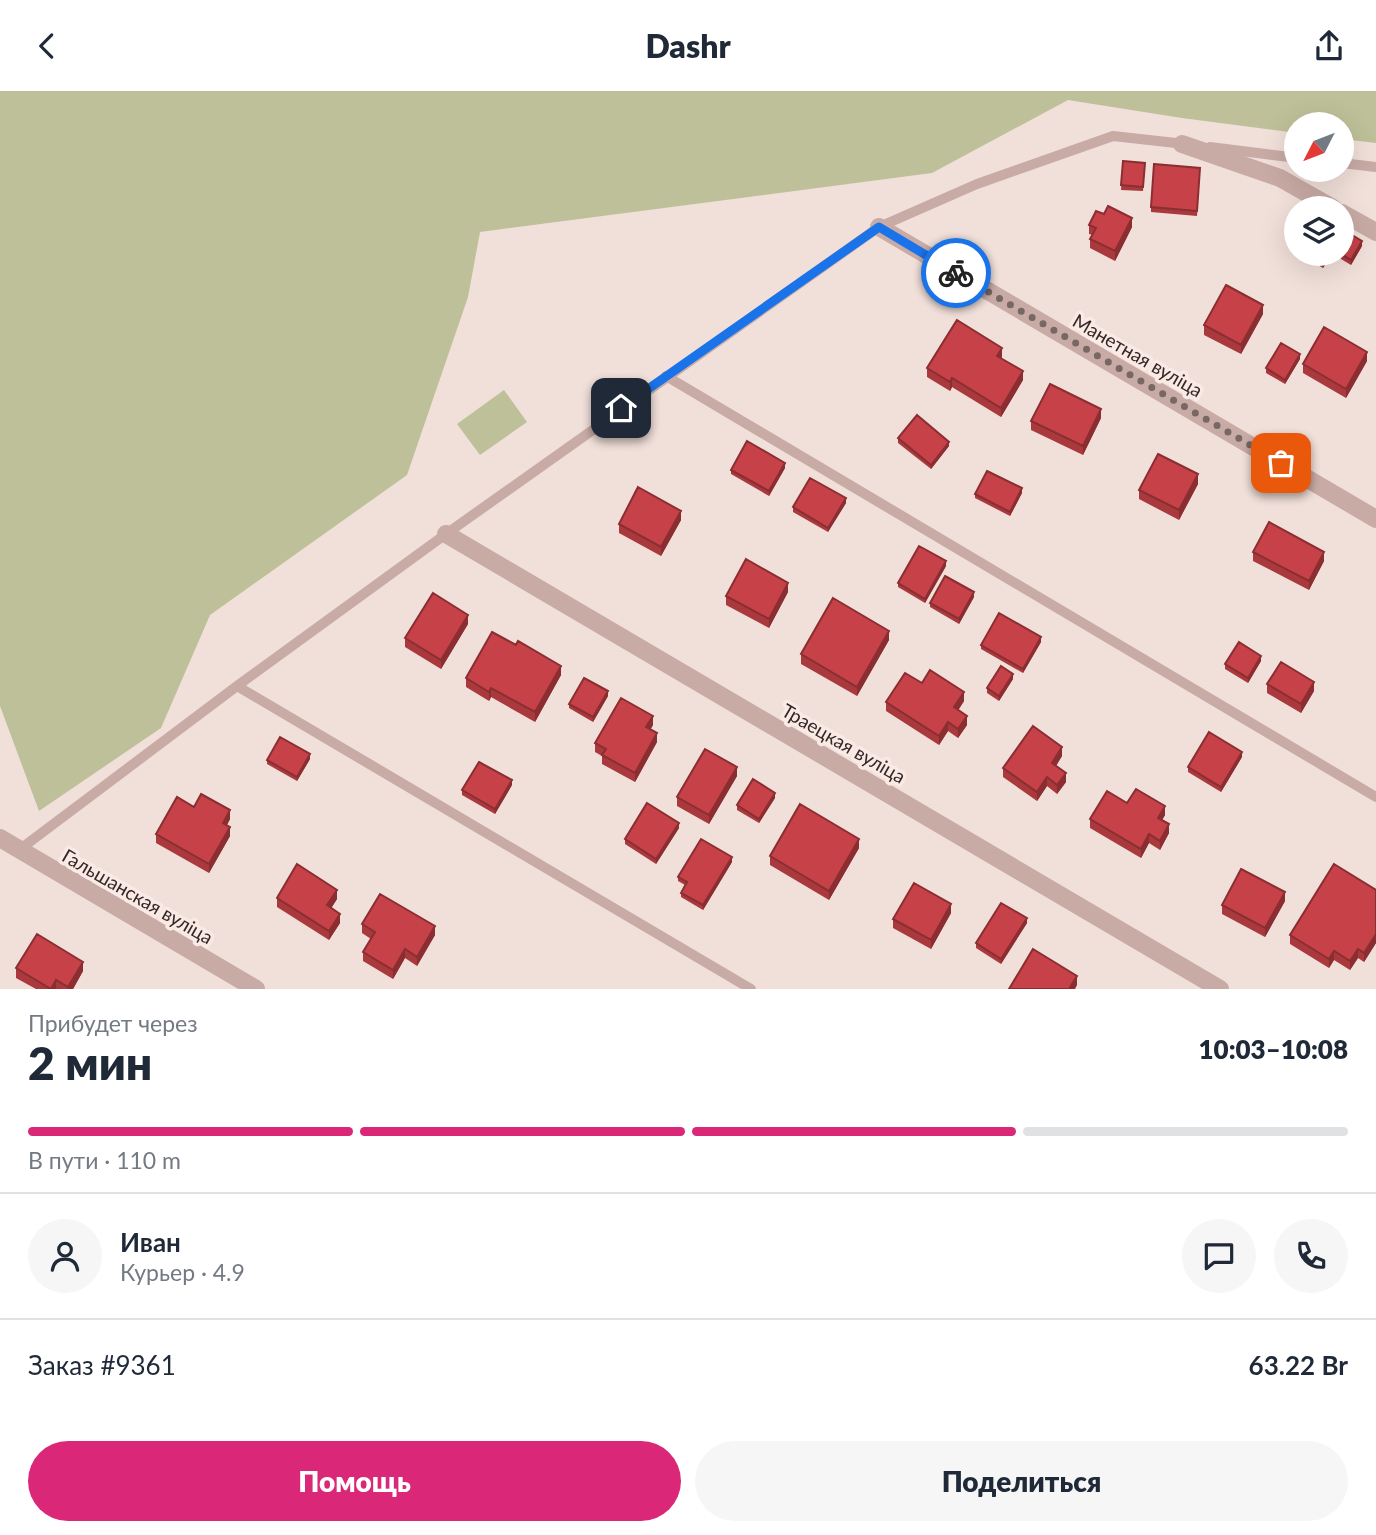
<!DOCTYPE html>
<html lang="ru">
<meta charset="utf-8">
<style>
body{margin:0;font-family:Lato,sans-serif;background:#f6f6f7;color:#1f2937;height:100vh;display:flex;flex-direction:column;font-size:26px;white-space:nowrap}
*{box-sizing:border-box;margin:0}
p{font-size:23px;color:#747a83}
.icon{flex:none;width:38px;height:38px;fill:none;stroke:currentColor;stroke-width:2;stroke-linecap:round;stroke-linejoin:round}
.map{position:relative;height:898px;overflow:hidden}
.panel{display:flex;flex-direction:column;background:#fff;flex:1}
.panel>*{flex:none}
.needle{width:46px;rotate:228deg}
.controls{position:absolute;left:1284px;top:21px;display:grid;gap:14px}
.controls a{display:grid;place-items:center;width:70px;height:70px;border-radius:50%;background:#fff;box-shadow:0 7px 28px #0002;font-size:35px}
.pin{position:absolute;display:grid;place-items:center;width:60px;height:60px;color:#fff;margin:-30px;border-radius:14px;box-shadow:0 4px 10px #0006}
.courier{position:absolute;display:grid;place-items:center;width:70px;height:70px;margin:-35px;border:5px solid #1a73e8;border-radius:50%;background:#fff;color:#222;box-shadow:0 2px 9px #0007}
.head em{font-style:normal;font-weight:800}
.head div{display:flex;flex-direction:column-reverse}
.head{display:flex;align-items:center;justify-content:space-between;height:119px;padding:0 28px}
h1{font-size:46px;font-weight:800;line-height:52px}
.bar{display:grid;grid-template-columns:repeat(4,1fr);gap:10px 7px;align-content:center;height:84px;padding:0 28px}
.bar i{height:9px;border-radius:5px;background:#e0e1e3}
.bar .on{background:#db2777}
.bar p{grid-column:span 4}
.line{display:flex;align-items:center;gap:18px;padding:0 28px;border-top:2px solid #e0e1e3}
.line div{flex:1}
.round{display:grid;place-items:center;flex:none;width:74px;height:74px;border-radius:37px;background:#f6f6f7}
.button{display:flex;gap:14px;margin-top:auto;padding:14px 28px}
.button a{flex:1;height:80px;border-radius:42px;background:#db2777;color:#fff;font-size:28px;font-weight:800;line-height:80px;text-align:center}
.button a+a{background:#f6f6f7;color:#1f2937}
header{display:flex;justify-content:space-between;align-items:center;height:91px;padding:0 28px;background:#fff;font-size:32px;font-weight:800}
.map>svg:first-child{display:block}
.green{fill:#bec099}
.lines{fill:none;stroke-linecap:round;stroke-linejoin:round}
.service{stroke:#c9aba5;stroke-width:10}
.minor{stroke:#c9aba5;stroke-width:18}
.wall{fill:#aa393e}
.shaded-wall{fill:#8b2e32}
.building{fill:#c64248;stroke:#8b2e32;stroke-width:2}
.done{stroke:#776765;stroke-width:7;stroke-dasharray:0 12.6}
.route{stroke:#1a73e8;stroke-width:9}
.labels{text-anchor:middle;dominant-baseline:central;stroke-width:7;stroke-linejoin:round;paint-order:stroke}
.street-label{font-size:19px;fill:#352726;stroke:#f9eae5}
</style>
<header><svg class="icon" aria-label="back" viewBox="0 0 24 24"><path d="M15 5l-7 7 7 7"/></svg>Dashr<svg class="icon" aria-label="share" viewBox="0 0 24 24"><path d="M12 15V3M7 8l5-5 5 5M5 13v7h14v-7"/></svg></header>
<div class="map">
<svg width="1376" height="898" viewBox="0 0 1376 898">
<rect width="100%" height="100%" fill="#f1dfd9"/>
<path class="green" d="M0,0H1376V52L1342,48V33H1297V42L1182,27L1068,9L932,82L480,141L468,206L407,384L210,524L161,637L39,720L0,615Z
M504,299L527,331L480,364L457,333Z"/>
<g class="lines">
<path class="service" d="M1210,56L1297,67
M1342,72L1376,76
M666,285L1376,706
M237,595L751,898
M19,759L237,595L446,443L879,136L977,93L1113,45L1185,53"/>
<path class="minor" d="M1182,53L1280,87L1333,117
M1342,122L1376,141
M879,136L1376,428
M446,443L1220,898
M0,747L256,898"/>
</g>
<path class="wall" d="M1123,70L1145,72L1143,100L1121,99Z
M1200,77L1197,125L1151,121V116Z
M1089,134L1132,136L1115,170L1090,157V148L1093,144L1089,143Z
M1362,155L1351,174L1341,168V163Z
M1308,163H1332L1323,177L1308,168Z
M1263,223L1241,263L1204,244V234Z
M1002,266L1001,267L1023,289L1001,326L952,296L950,300L927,286V277Z
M1300,268L1285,293L1266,282V277Z
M1367,270L1346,307L1303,282V273Z
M1101,327L1083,364L1031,339V330Z
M898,347L949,355L931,378L898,352Z
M785,377L769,405L731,383V379Z
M1198,393L1179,429L1139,408V399Z
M1022,402L1010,425L975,407V403Z
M846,412L828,441L793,421V416Z
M681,429L661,465L619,442V433Z
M1253,461L1324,470L1309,499L1253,470Z
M946,475L925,512L898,496V492Z
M788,501L769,537L726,514V505Z
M974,506L959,533L930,516V512Z
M468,533L441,578L405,556V547Z
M889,549L857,605L801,573V563Z
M1041,551L1023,582L981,558V554Z
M1261,570L1248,592L1225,578V573Z
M561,584L535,631L491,606L489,610L466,596V587Z
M1013,588L999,610L987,602V597Z
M922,592L964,610L958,619L967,634L958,647L948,640L939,654L886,620V611Z
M1267,593L1314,600L1301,622L1267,602Z
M608,605L593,631L569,617V613Z
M653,634L650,639L657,651L635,691L602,673V665L595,661V652Z
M1062,665L1056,675L1066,691L1057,703L1047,695L1037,710L1003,686V677Z
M1242,666L1221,701L1188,681V676Z
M310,668L297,690L267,673V669Z
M737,685L709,733L677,715V706Z
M512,694L495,723L462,704V699Z
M775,707L759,732L737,719V714Z
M1127,712L1165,724L1162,729L1169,742L1160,759L1149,752L1141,767L1090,737V728Z
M194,716L230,728L227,734L230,745L209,782L156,752V743Z
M679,737L656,773L625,753V748Z
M859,757L829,809L770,774V765Z
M732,771L703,819L681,806V802L685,794L678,790V786Z
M1376,799V852L1364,871L1358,867L1350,879L1334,869L1329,877L1290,853V844Z
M277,807L337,808L331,817L340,832L329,849L277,816Z
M1285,810L1265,846L1222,823V814Z
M951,822L931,858L893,837V828Z
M1027,832L1001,873L976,857V852Z
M362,833L435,844L417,875L405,867L393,888L363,870V861L371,848L362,842Z
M16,877L83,880L73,898H36L16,887Z"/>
<path class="shaded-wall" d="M1132,127V136L1115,170V160Z
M1362,150V155L1351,174V169Z
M1329,163H1332L1323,177V172Z
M1263,214V223L1241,263V254Z
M1002,257V266L997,274V265Z
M1367,261V270L1346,307V298Z
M1300,263V268L1285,293V289Z
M1023,280V289L1001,326V317Z
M952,287V296L950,300V291Z
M1101,318V327L1083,364V355Z
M949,351V355L931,378V374Z
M785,372V377L769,405V400Z
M1198,383V393L1179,429V419Z
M1022,397V402L1010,425V421Z
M846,407V412L828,441V437Z
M681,420V429L661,465V456Z
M1324,461V470L1309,499V490Z
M946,470V475L925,512V508Z
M788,492V501L769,537V528Z
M974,501V506L959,533V528Z
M468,524V533L441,578V569Z
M889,540V549L857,605V596Z
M1041,546V551L1023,582V578Z
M1261,565V570L1248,592V587Z
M561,575V584L535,631V621Z
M1013,583V588L999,610V605Z
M1314,591V600L1301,622V613Z
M491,597V606L489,610V601Z
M608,600V605L593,631V626Z
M964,601V610L954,626V616Z
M653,625V634L646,646V636Z
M967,625V634L958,647V638Z
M948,631V640L939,654V645Z
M657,642V651L635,691V682Z
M1062,656V665L1052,681V672Z
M1242,661V666L1221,701V696Z
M310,663V668L297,690V686Z
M737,676V685L709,733V724Z
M1066,682V691L1057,703V694Z
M1047,686V695L1037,710V701Z
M512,689V694L495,723V718Z
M775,702V707L759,732V728Z
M1165,715V724L1158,736V727Z
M230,719V728L223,741V732Z
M679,732V737L656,773V768Z
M1169,733V742L1160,759V750Z
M230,736V745L209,782V773Z
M1149,743V752L1141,767V758Z
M859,748V757L829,809V800Z
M732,766V771L703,819V814Z
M337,799V808L327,824V814Z
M1285,801V810L1265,846V837Z
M951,813V822L931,858V849Z
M340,823V832L329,849V840Z
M1027,827V832L1001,873V868Z
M435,835V844L417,875V866Z
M1376,843V852L1364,871V862Z
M405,858V867L393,888V879Z
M1358,858V867L1350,879V870Z
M1334,860V869L1329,877V868Z
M83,871V880L73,898H68Z
M1077,885V894L1075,898H1069Z
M56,889V898H51Z"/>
<path class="building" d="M1123,70L1145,72L1143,96L1121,94Z
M1154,73L1200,77L1197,120L1151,116Z
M1108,115L1132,127L1115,160L1090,148L1096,137L1089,134L1096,120L1104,123Z
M1352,144L1362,150L1351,169L1341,163H1342V161Z
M1308,163H1329L1323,172Z
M1226,194L1263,214L1241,254L1204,234Z
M957,229L1002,257L997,265L1023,280L1001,317L952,287L950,291L927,277Z
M1324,236L1367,261L1346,298L1303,273Z
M1281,252L1300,263L1285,289L1266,277Z
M1050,293L1101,318L1083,355L1031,330Z
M917,324L949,351L931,374L898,347Z
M747,350L785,372L769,400L731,379Z
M1158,363L1198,383L1179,419L1139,399Z
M987,380L1022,397L1010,421L975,403Z
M810,387L846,407L828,437L793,416Z
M638,396L681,420L661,456L619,433Z
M1269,431L1324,461L1309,490L1253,461Z
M919,455L946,470L925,508L898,492Z
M746,468L788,492L769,528L726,505Z
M945,485L974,501L959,528L930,512Z
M433,502L468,524L441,569L405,547Z
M833,507L889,540L857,596L801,563Z
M999,522L1041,546L1023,578L981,554Z
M492,541L516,554L518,550L561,575L535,621L491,597L489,601L466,587Z
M1239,551L1261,565L1248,587L1225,573Z
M1281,571L1314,591L1301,613L1267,593Z
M1001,575L1013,583L999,605L987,597Z
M930,579L964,601L954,616L967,625L958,638L948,631L939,645L886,611L905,582L922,592Z
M584,587L608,600L593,626L569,613Z
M621,607L653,625L646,636L657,642L635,682L602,664L606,658L595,652Z
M1033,635L1062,656L1052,672L1066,682L1057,694L1047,686L1037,701L1003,677Z
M1209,641L1242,661L1221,696L1188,676Z
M280,646L310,663L297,686L267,669Z
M705,658L737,676L709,724L677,706Z
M479,671L512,689L495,718L462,699Z
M753,688L775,702L759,728L737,714Z
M1136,698L1165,715L1158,727L1169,733L1160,750L1149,743L1141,758L1090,728L1107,700L1127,712Z
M201,703L230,719L223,732L230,736L209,773L156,743L177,706L194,716Z
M647,712L679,732L656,768L625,748Z
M800,713L859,748L829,800L770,765Z
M701,748L732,766L703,814L681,802L687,791L678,786Z
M297,773L337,799L327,814L340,823L329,840L277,807Z
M1334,773L1376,799V843L1364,862L1358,858L1350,870L1334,860L1329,868L1290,844Z
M1241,778L1285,801L1265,837L1222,814Z
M914,792L951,813L931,849L893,828Z
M380,803L435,835L417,866L405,858L393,879L363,861L375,841L362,833Z
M1001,812L1027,827L1001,868L976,852Z
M37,843L83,871L68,896L56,889L51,898L16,877Z
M1033,858L1077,885L1069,898H1009Z"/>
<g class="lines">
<path class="done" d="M956,182L1281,372"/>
<path class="route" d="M621,317L879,136L956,182"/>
</g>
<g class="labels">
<g class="street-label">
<text transform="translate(1138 264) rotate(30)">Манетная вуліца</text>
<text transform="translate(844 652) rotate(30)">Траецкая вуліца</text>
<text transform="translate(138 805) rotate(30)">Гальшанская вуліца</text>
</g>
</g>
</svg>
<div class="controls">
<a><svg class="needle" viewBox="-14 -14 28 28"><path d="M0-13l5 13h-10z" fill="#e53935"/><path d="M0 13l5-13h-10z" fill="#747a83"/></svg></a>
<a><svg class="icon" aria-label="layers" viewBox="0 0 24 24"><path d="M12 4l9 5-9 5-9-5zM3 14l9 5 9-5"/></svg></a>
</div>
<div class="pin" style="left:1281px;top:372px;background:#ea580c"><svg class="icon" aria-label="bag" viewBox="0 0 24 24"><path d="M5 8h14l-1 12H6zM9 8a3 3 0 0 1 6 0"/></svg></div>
<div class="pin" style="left:621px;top:317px;background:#1f2937"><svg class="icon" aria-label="home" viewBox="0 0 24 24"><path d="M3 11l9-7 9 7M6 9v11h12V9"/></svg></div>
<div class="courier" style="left:956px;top:182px"><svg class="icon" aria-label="bike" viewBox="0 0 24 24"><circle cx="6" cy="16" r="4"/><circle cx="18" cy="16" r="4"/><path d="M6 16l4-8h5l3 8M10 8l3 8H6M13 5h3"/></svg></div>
</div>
<section class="panel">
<div class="head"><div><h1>2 мин</h1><p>Прибудет через</p></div><em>10:03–10:08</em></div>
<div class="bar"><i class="on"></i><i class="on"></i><i class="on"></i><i></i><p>В пути · 110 m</p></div>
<div class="line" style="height:126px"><a class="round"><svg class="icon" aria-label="person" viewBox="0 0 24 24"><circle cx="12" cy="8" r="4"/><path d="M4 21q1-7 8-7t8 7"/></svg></a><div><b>Иван</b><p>Курьер · 4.9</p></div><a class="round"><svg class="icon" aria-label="chat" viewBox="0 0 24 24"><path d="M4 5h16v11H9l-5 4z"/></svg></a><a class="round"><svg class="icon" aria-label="phone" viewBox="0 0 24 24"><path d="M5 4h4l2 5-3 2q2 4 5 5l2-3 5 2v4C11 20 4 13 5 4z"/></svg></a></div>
<div class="line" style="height:91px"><div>Заказ #9361</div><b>63.22 Br</b></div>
<div class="button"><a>Помощь</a><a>Поделиться</a></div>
</section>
